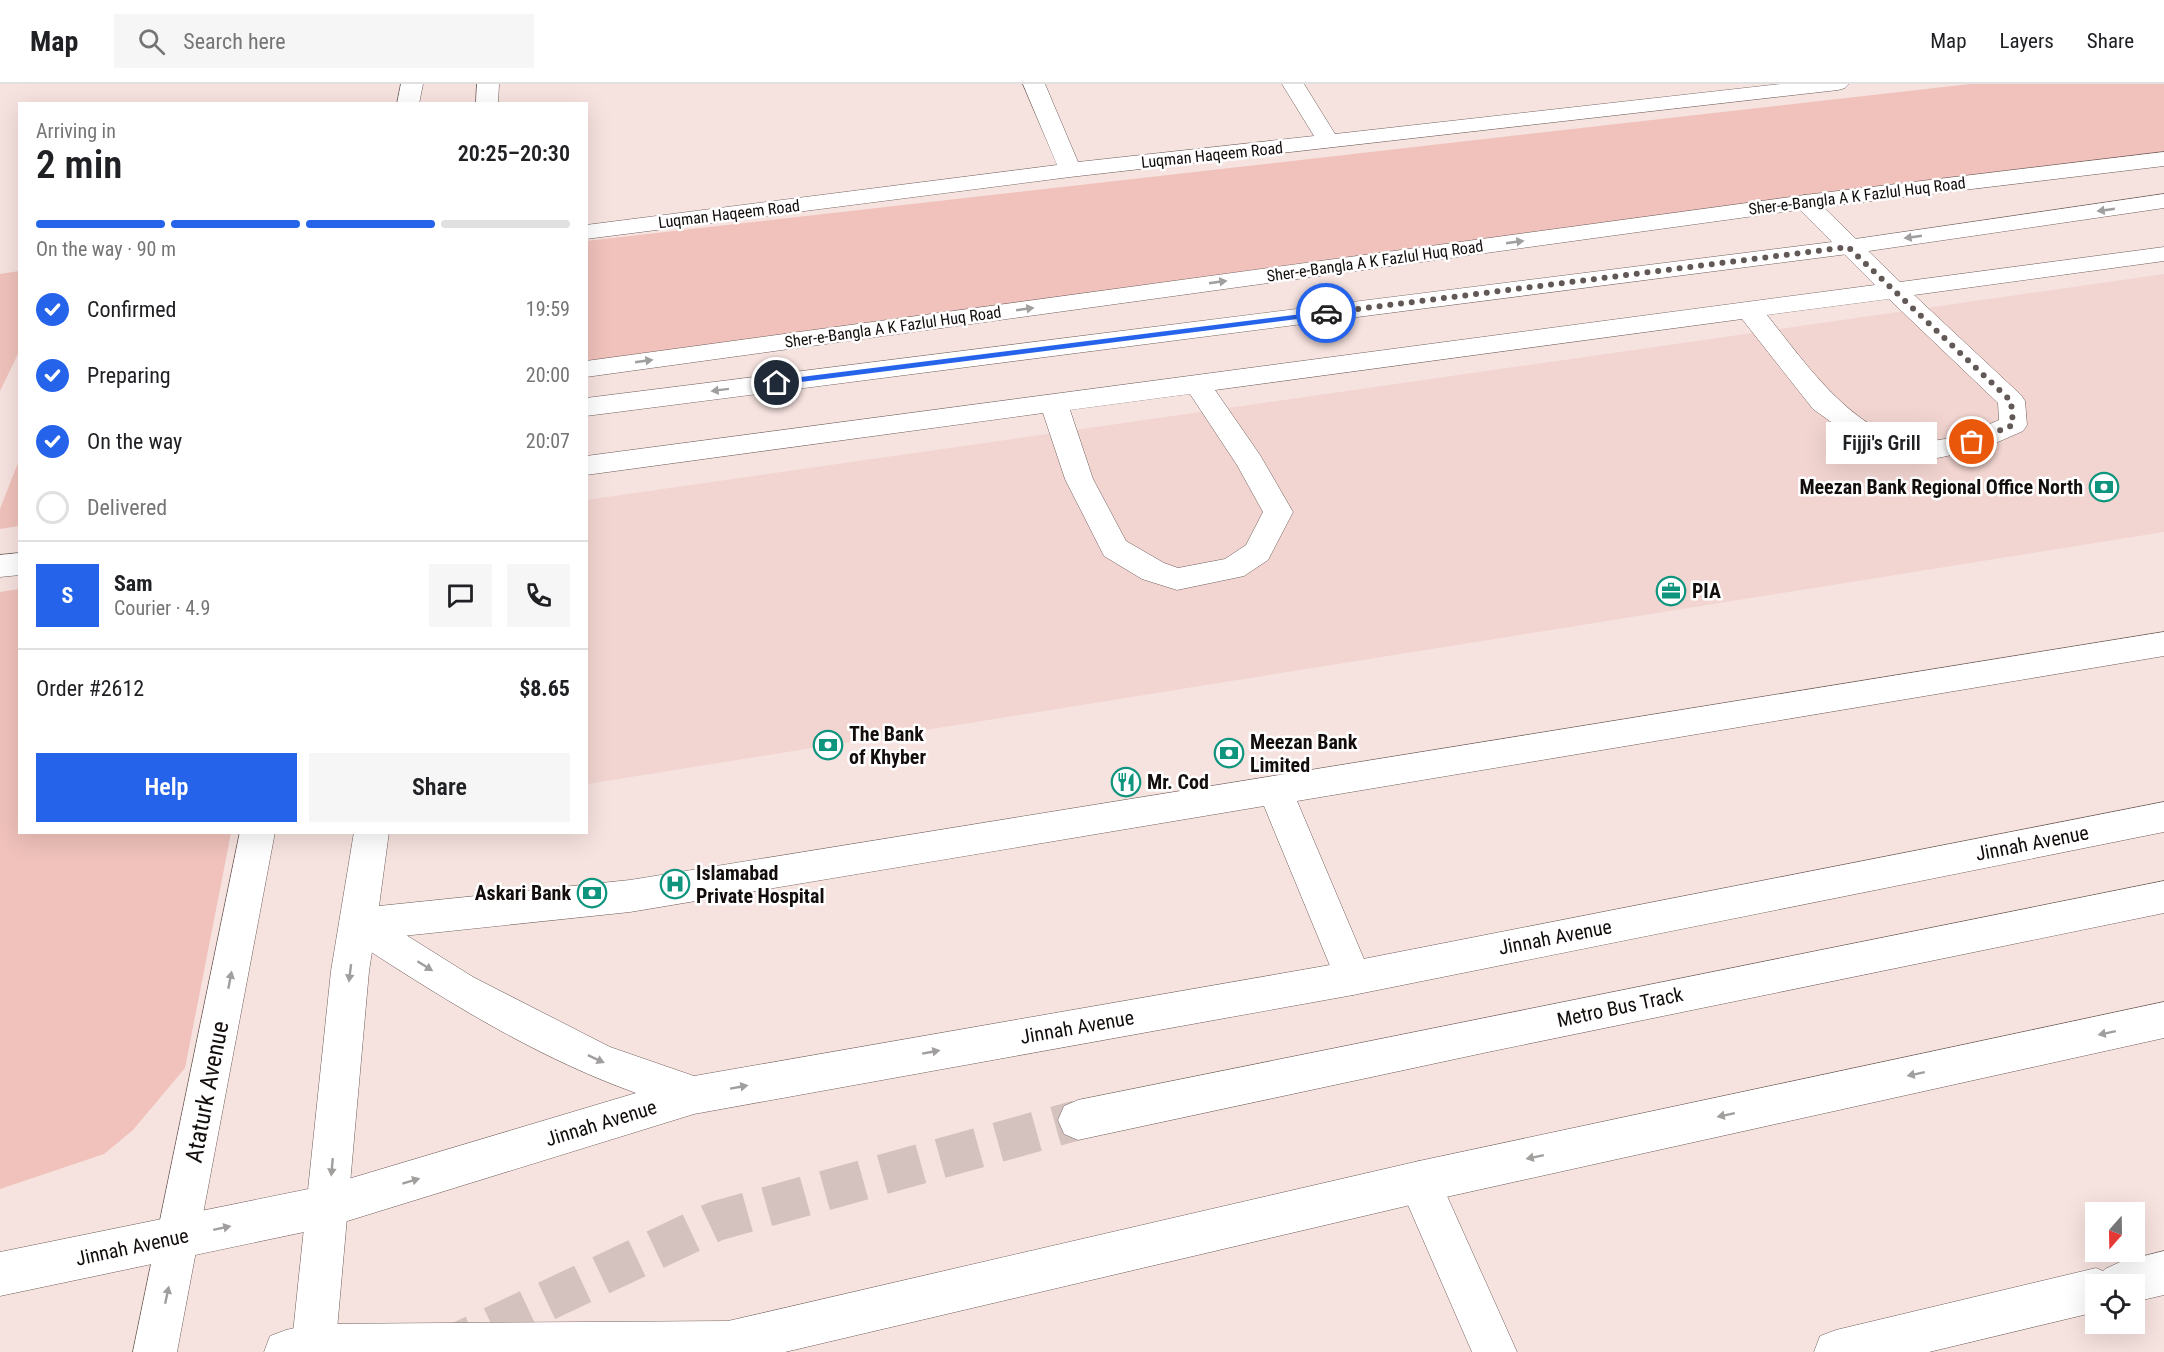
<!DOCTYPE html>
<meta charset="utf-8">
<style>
body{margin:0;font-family:"Roboto Condensed",sans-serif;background:#f6f6f6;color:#202124;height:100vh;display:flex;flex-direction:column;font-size:22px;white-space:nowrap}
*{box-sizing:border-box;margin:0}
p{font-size:20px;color:#757577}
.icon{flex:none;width:33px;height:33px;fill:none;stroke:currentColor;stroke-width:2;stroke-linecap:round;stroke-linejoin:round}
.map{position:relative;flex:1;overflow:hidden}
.sheet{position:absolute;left:18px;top:18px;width:570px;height:732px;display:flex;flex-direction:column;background:#fff;border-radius:0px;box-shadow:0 6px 24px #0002}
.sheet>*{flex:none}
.needle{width:39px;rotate:200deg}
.fabs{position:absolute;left:2085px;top:1118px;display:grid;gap:12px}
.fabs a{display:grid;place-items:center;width:60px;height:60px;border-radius:0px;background:#fff;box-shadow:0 6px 24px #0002;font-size:30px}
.pin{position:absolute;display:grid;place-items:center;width:51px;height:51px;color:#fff;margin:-26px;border:3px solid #fff;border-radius:50%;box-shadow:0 2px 6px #0007}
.courier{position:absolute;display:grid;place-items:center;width:60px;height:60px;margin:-30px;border:4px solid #2563eb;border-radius:50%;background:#fff;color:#222;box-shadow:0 2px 8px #0007}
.bubble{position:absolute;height:42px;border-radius:0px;background:#fff;box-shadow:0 6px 24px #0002;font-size:20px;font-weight:600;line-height:42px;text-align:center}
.headline em{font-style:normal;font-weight:600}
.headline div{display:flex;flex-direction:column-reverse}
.headline{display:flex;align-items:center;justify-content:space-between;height:102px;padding:0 18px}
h1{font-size:39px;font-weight:600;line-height:45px}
.bar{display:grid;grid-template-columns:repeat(4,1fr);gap:9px 6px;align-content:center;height:72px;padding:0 18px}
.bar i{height:8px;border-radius:4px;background:#e0e0e0}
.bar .current{background:#2563eb}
.bar p{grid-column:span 4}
.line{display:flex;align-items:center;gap:15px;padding:0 18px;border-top:2px solid #e0e0e0}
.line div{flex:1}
.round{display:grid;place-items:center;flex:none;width:63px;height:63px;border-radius:0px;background:#f6f6f6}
ol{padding:0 18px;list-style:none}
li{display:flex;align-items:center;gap:18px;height:66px}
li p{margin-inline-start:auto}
li .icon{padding:6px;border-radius:50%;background:#2563eb;color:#fff;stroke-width:4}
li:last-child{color:#757577}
li i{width:33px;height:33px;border:3px solid #e0e0e0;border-radius:50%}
.button{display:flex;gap:12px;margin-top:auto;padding:12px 18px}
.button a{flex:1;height:69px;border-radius:0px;background:#2563eb;color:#fff;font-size:24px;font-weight:600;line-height:69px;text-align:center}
.button a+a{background:#f6f6f6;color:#202124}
header{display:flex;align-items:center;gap:36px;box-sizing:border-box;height:84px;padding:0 30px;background:#fff;border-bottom:2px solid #e0e0e0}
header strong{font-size:28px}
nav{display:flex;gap:33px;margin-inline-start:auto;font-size:21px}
.search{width:420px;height:54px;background:#f6f6f6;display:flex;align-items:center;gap:15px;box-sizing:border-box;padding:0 21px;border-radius:0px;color:#757577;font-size:22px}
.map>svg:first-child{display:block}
.built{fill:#f2d5d1}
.green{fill:#f0c2bb}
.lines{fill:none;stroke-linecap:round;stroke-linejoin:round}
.minor-tunnel{stroke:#d4c2bf;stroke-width:40;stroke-dasharray:40 20;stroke-linecap:butt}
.minor-casing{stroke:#6f5e5b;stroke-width:1}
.major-casing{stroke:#6f5e5b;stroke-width:1}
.minor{fill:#fff;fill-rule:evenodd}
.major{fill:#fff;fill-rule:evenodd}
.oneway{fill:#a19e9e}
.route{fill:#2563eb}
.done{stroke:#625856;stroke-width:6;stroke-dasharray:0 10.8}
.labels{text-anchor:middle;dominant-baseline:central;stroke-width:5;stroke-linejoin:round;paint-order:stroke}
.far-street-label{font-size:16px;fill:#130d0c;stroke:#fff}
.poi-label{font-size:20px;font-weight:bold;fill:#130d0c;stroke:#fff;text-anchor:start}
.street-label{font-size:20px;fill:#130d0c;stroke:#fff}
.near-street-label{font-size:24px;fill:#130d0c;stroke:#fff}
</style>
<header>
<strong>Map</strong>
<div class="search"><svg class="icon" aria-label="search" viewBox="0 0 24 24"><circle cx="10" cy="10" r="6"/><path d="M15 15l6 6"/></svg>Search here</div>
<nav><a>Map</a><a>Layers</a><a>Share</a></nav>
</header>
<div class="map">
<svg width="2164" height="1268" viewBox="0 0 2164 1268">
<rect width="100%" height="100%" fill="#f6e2df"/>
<path class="built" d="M2164,190V448L587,700L586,416Z"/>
<path class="green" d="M1970,0H2164V77L587,286L586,157Z
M19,187V268L0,307V190Z
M19,376V442L0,445V425Z
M19,505L20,748L231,749L185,984L133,1046L104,1070L0,1105V508Z"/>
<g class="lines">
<path class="minor-tunnel" d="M438,1268L716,1137L1078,1036"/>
<g class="minor-casing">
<path id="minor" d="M401,0H423L419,20H397Z
M477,0H499L498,20H476Z
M1023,0H1045L1078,78L1314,52L1282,0H1304L1335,50L1781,0H1849L1845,4L1838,6L1070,93L586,155V141L1057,81Z
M1805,111L1813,113L1900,198L2164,163V177L1914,211L2021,311L2025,317L2027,341L2023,347L1982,365L1927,376L1883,370L1873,368L1813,325L1742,235L1215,306L1260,371L1293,428L1268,476L1244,492L1177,506L1142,495L1104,472L1065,395L1043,329L586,391V372L1875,201L1797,123L1793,118L1797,113ZM1889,215L1998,319L1999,336C1976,346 1953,356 1928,357C1861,362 1804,277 1767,231ZM1190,310L1237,381L1263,428L1246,461L1225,475L1178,484L1164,479L1126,457L1093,395L1070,326Z
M20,469V491L0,493V471Z
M2164,548V572L1297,717L1372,894L1366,906L1353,911L1340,906L1264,722L630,828L374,855L369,887L335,1268H291L331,887L354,748H389L379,822L630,796Z
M240,748H275L177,1268H133Z
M2164,797V829L1488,968L1078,1056L1064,1050L1058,1036L1064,1022L1078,1016Z
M1419,1077L1434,1083L1517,1268H1472L1398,1098L1404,1083Z
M2164,1167V1211L2134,1218V1200H2096V1228L1929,1268H1814L1820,1252L1836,1246L2096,1184L2103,1187L2105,1185L2120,1178Z"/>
</g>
<g class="major-casing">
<path id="major" d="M2164,68V82L1805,125L586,293V277L1805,111Z
M2164,110V124L1848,170L586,332V314L1848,156Z
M2164,718V748L1353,911L694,1030L328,1143L0,1212V1168L328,1101L636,1009C532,972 437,911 345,851L340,840L345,829L358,824L371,829L473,893L610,963L694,992L1353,877Z
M2164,918V954L1419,1119L785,1268H264L270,1252L286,1246L313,1240L728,1237L1419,1077Z"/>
</g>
<use href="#minor" class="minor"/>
<use href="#major" class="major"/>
</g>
<defs><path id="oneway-solid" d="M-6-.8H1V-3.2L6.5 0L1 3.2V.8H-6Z" transform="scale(1.5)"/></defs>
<g class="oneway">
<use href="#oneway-solid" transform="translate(2106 126) rotate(172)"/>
<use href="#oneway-solid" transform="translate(1913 153) rotate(172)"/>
<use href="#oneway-solid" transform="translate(1515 158) rotate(-8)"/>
<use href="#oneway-solid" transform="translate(1218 198) rotate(-8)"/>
<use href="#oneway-solid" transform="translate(1025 225) rotate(-8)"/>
<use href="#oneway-solid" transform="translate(644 277) rotate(-8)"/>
<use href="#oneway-solid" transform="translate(720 306) rotate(173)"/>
<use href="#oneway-solid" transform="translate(425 882) rotate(32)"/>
<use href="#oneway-solid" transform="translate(350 889) rotate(97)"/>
<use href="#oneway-solid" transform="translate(230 896) rotate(-79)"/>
<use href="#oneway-solid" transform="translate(2107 949) rotate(168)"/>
<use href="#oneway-solid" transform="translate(931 968) rotate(-10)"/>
<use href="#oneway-solid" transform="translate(596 975) rotate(25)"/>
<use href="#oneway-solid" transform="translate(1916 990) rotate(168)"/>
<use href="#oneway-solid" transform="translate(739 1003) rotate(-10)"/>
<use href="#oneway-solid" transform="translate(1726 1031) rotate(168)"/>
<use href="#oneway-solid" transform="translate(1535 1073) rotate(168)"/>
<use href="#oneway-solid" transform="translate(332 1083) rotate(95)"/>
<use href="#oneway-solid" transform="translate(411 1097) rotate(-17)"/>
<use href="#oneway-solid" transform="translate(222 1144) rotate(-12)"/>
<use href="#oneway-solid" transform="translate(167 1211) rotate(-78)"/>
</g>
<path class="route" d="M1326,227H1329V231L777,301L773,299L777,296Z"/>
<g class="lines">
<path class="done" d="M1326,229L1848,163L2011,317L2013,341L1972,358"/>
</g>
<defs>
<g id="bank-ring" transform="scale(1.5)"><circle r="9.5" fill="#fff" stroke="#0f947e" stroke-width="1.5"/><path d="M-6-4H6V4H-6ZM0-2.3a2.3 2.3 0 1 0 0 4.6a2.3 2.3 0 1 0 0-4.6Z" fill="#0f947e"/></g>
<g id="office-ring" transform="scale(1.5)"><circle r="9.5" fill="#fff" stroke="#0f947e" stroke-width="1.5"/><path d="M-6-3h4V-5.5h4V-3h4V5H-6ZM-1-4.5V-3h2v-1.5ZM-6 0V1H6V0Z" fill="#0f947e"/></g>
<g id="restaurant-ring" transform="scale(1.5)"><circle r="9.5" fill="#fff" stroke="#0f947e" stroke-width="1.5"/><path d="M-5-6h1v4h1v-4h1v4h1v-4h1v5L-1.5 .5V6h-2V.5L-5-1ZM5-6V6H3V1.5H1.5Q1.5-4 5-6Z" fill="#0f947e"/></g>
<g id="hospital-ring" transform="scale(1.5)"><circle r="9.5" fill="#fff" stroke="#0f947e" stroke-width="1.5"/><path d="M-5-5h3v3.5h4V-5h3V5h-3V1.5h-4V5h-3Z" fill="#0f947e"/></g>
</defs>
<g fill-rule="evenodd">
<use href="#bank-ring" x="2104" y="403"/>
<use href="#office-ring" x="1671" y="507"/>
<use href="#bank-ring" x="828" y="661"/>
<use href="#bank-ring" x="1229" y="669"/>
<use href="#restaurant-ring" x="1126" y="698"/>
<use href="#hospital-ring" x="675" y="800"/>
<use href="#bank-ring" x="592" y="809"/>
</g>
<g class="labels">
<g class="far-street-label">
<text transform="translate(1212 71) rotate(-6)">Luqman Haqeem Road</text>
<text transform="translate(1857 112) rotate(-7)">Sher-e-Bangla A K Fazlul Huq Road</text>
<text transform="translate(729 130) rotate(-7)">Luqman Haqeem Road</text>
<text transform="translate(1375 177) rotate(-8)">Sher-e-Bangla A K Fazlul Huq Road</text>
<text transform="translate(893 243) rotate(-8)">Sher-e-Bangla A K Fazlul Huq Road</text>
</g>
<g class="poi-label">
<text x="2083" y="403" text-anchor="end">Meezan Bank Regional Office North</text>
<text x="1692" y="507">PIA</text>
<text x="849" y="650">The Bank<tspan x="849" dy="23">of Khyber</tspan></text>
<text x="1250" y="658">Meezan Bank<tspan x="1250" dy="23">Limited</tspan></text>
<text x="1147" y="698">Mr. Cod</text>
<text x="696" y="789">Islamabad<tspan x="696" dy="23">Private Hospital</tspan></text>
<text x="571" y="809" text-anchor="end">Askari Bank</text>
</g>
<g class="street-label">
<text transform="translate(2032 759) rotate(-11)">Jinnah Avenue</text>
<text transform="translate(1555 853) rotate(-11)">Jinnah Avenue</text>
<text transform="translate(1620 923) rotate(-12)">Metro Bus Track</text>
<text transform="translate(1077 943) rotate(-10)">Jinnah Avenue</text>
<text transform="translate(601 1039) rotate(-17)">Jinnah Avenue</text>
<text transform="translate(132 1163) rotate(-12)">Jinnah Avenue</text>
</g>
<g class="near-street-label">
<text transform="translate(207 1008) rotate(-79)">Ataturk Avenue</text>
</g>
</g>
</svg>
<div class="fabs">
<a><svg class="needle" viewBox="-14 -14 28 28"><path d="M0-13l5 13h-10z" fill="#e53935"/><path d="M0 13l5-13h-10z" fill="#757577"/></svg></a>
<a><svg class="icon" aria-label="locate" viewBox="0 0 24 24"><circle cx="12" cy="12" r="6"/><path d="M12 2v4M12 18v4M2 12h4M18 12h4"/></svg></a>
</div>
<div class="pin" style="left:1972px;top:358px;background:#ea580c"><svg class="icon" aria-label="bag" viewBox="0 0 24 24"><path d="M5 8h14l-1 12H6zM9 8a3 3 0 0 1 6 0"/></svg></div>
<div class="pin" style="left:777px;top:299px;background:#1f2937"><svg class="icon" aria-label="home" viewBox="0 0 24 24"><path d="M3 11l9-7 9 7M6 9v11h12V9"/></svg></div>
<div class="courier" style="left:1326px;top:229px"><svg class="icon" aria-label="car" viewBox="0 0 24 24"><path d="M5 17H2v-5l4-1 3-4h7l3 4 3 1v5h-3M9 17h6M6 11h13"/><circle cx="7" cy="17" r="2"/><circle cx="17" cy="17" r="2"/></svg></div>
<div class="bubble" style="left:1826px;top:338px;width:111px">Fijji's Grill</div>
<section class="sheet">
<div class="headline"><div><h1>2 min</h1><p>Arriving in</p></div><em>20:25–20:30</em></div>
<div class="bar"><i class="current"></i><i class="current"></i><i class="current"></i><i></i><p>On the way · 90 m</p></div>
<ol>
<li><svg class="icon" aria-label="check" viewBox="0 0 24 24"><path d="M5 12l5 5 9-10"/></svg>Confirmed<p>19:59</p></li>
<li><svg class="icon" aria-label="check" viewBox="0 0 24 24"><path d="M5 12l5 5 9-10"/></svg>Preparing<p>20:00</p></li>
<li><svg class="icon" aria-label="check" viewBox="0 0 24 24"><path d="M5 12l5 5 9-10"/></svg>On the way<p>20:07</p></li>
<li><i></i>Delivered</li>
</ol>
<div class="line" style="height:108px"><b class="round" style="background:#2563eb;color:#fff">S</b><div><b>Sam</b><p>Courier · 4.9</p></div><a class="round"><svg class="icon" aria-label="chat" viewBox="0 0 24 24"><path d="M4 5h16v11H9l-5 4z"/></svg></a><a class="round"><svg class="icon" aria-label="phone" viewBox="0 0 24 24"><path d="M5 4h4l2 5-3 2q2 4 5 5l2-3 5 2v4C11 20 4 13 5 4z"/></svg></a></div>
<div class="line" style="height:78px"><div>Order #2612</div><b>$8.65</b></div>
<div class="button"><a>Help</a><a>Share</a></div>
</section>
</div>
